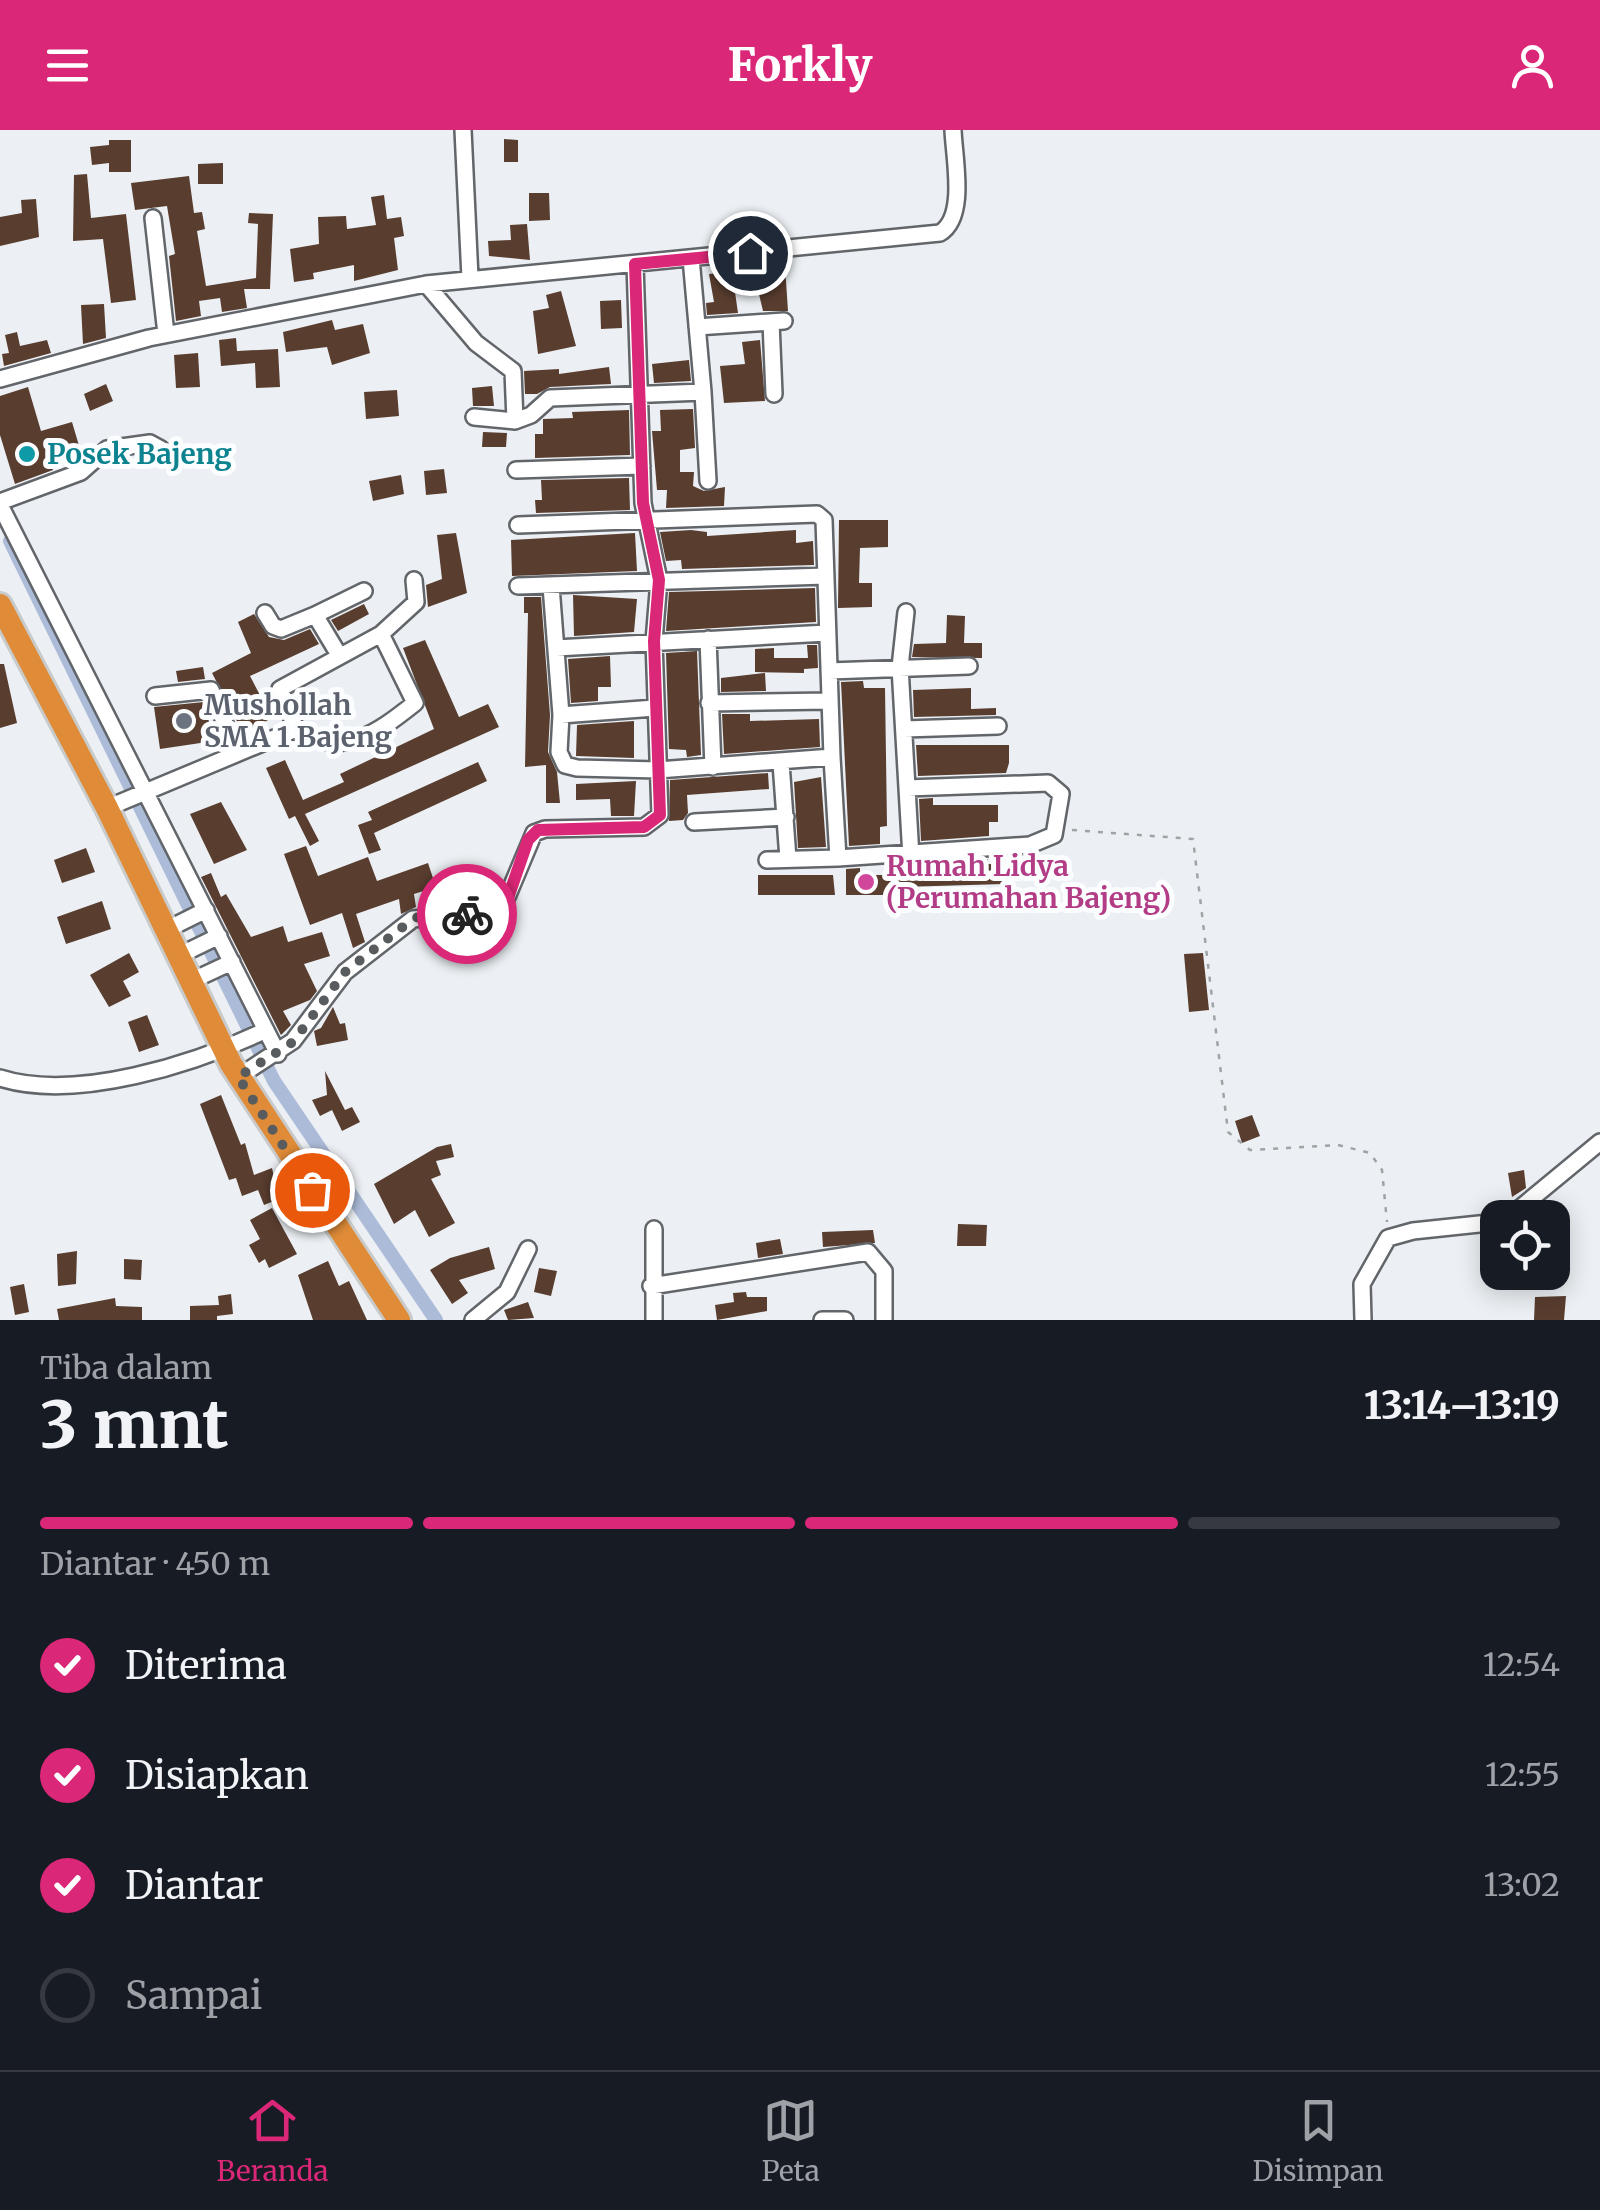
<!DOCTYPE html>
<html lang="id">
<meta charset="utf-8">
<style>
body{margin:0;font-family:Merriweather,serif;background:#20242c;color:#f1f3f6;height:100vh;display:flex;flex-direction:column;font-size:38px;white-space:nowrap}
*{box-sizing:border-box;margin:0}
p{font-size:32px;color:#9ea1a6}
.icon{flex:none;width:55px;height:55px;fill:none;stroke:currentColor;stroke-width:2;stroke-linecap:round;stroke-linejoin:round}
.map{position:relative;height:1190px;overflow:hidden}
.sheet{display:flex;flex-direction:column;background:#171b24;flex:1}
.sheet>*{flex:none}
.fabs{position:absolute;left:1480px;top:1070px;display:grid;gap:20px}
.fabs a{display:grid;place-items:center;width:90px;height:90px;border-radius:20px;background:#171b24;box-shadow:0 5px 25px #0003;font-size:50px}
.pin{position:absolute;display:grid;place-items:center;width:85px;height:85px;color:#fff;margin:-42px;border:5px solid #fff;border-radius:50%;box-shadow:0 2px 10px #0007}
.courier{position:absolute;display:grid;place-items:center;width:100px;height:100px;margin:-50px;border:8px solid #db2777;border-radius:50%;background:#fff;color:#222;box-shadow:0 2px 12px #0007}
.head em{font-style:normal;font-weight:800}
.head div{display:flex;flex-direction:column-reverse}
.head{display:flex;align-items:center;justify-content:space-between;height:170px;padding:0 40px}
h1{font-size:65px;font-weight:800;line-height:75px}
.bar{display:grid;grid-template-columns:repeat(4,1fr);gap:15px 10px;align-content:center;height:120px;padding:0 40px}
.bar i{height:12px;border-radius:8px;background:#363941}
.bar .on{background:#db2777}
.bar p{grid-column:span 4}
ol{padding:0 40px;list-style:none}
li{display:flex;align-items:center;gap:30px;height:110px}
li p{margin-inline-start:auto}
li .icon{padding:10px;border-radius:50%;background:#db2777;color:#fff;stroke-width:4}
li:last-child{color:#9ea1a6}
li i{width:55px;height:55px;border:5px solid #363941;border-radius:50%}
header{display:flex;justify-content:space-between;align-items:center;height:130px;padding:0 40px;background:#db2777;color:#fff;font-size:45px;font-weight:800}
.dock{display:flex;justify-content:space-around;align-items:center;height:140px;border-top:2px solid #363941;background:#171b24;font-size:28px;color:#9ea1a6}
.dock a{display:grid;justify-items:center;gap:5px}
.dock .on{color:#db2777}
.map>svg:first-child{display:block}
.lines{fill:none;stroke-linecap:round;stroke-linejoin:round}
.canal{stroke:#acbbd8;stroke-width:14}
.building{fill:#593d2f}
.minor-casing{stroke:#62666a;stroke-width:20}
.highway-casing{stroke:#c9caca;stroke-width:28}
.path{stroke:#9fa3a6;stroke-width:2.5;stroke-dasharray:5 8;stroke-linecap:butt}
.minor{stroke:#fff;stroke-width:15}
.highway{stroke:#df8b37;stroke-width:22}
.done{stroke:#595c5e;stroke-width:10;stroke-dasharray:0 18}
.route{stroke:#db2777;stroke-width:12}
.culture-dot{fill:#0f9aa8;stroke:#fbfdff;stroke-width:4}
.worship-dot{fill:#6b7280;stroke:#fbfdff;stroke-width:4}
.hotel-dot{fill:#d1479c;stroke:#fbfdff;stroke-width:4}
.labels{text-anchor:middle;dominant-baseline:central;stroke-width:10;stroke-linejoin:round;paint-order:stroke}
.culture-label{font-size:28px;font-weight:bold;fill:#0d838f;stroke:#fbfdff;text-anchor:start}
.worship-label{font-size:28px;font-weight:bold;fill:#5b616d;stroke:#fbfdff;text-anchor:start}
.hotel-label{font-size:28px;font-weight:bold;fill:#b23c85;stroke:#fbfdff;text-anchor:start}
</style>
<header><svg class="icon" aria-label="menu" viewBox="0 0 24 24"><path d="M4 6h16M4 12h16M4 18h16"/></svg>Forkly<svg class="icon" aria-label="person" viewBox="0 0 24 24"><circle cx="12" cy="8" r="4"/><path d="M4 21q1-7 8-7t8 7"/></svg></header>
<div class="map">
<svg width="1600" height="1190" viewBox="0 0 1600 1190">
<rect width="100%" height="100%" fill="#ecf0f4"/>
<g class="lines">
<path class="canal" d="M10,411L274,951L436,1190"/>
</g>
<path class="building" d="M504,9L518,10V32H504Z
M109,10H131V42H109V33L92,35L90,17L109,15Z
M223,33V54H198V34Z
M87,44L91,88L126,84L136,170L111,173L103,109L73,111L74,45Z
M189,46L194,83L202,82L205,99L197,101L206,156L256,148L258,94L248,93L249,83L273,84L270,159H244L247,178L222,182L220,168L199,171L201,186L176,191L169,126L175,124L167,76L135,80L131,53Z
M529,63H549L550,90L529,91Z
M384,65L387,89L401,87L404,106L394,108L398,140L354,151V135L313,143L314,149L294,152L290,119L319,114L318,87L346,86L347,99L376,95L371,67Z
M36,69L39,107L0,116V87L22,83L21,70Z
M527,94L530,130L489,126L488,111L511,110L510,95Z
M785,136L788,181H763L758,160L735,162L738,183L707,185L706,173L714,172L709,144Z
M561,161L576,216L538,224L533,181L549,178L546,165Z
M621,170L622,198L601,199L600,171Z
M104,174L106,208L83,214L81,175Z
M332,190L335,200L363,194L370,223L332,235L327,217L286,222L283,202Z
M17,202L20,216L47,210L51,223L4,236L2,224L9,223L5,205Z
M236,208L237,221L278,219L280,257L256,258L255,233L221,236L219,210Z
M760,210L765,271L724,273L720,236L745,234L742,212Z
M198,223L200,257L176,258L174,225Z
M689,230L691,251L654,253L652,234Z
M609,237L611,254L550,257L537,264H525L524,241L559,239V244Z
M106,254L113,271L90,281L84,264Z
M492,256L494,276H473L472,258Z
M28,257L41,301L72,292L80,319L50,329L53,340L15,354L0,305V266Z
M397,260L399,286L366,289L364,262Z
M693,279L695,318L680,320V342H694L693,356L704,361L725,357L724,376L666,378L667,360H657L652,301H661L660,280Z
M629,280L630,325L535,328V304H543V289L573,288L572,282Z
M483,302L507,303L506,317H482Z
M444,339L447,363L426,365L424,341Z
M401,345L404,364L373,371L369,351Z
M629,348L630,380L536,383L535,370H542L541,350Z
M839,390H888V417L860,418L859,453H872V477L838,478Z
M691,400L707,402V406L796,400V413L813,411L814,435L682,439L681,430L666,431L660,402Z
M456,403L467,463L428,477L426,455L442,449L437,405Z
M635,403L637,441L512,446L511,410Z
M815,458L816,492L666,501L669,462Z
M573,465L637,469L634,502L574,506Z
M524,467H541L550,585L548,622L557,642L560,673H546V635L525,637L528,483H524Z
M364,474L369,484L338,501L331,490Z
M254,484L269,507L284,510L310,499L319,514L250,546L272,588L243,603L212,543L251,523L238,492Z
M947,485L965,486L964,513H982V528L912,527L914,514L946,513Z
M425,510L459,587L488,574L499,597L305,684L319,711L310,716L295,686L289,689L266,638L285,630L303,670L344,652L340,644L434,599L403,518Z
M807,515H817L818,538L804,539V543L755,542V519L774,518V528H808Z
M697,521L701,625L687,627L686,620L669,619L666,523Z
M610,526L611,557H598V571L571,573L568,529Z
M0,534H4L17,593L0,598Z
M203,537L205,549L178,552L176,541Z
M765,543L766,561L721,562V548Z
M863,551L864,558H885L887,696L880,697V714L849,716L841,552Z
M971,558V579L996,578V585L914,587L913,560Z
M204,572L214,611L160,619L154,577Z
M722,584H750V591L819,589L820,617L724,624Z
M634,591V628L576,626L577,595Z
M916,615H1009V633L1006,643L918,646Z
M478,632L487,651L374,703L381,720L369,724L358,695L372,690L368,682Z
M768,643L769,659L687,665L688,683L683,690L669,691L670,650Z
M821,647L826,717L798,718L794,652Z
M636,651L634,686H611L610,669L576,670V654Z
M933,668V675H998V692H989V706L921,711L919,669Z
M221,672L247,720L214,734L190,684Z
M306,716L318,746L368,727L377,751L428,733L436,757L414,764L416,777L401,784L399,769L356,784L365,812L353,818L342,783L310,795L284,724Z
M86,718L95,742L62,753L54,730Z
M988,729V734H1004V754L901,757V765H846V739L860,738V745H911V738L920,734Z
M211,743L221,767L226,764L251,807L283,796L288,812L322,802L330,826L304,834L317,861L310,870L283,881L291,895L281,905L201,747Z
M758,745H833L835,765H758Z
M102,771L111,799L66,814L57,787Z
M129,823L139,842L123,851L131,866L109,877L90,845Z
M1203,823L1209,880L1189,882L1184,824Z
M333,877L340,894L345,893L348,910L317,916L314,901L321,898Z
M147,885L159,915L139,922L128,892Z
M325,941L345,980L352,977L360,992L342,1001L332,980L320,986L312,970L327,965Z
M221,965L241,1015L245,1013L254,1045L272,1038L279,1069L264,1075L258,1060L242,1066L236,1048L229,1050L200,974Z
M1252,985L1260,1006L1242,1013L1235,991Z
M451,1014L454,1027L436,1031L441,1045L431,1049L455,1093L429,1107L415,1080L394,1094L374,1054L437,1017Z
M1524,1040L1526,1058L1512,1067L1508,1043Z
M272,1078L297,1124L269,1138L265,1129L259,1133L249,1115L260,1109L250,1090Z
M958,1094L987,1095L986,1116H957Z
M873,1100L875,1113L823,1117L822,1102Z
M780,1109L783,1124L758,1128L756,1113Z
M489,1117L495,1139L459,1150L468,1163L452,1174L430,1140L450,1128Z
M77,1121L76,1154L58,1156L57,1124Z
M124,1129L142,1130L141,1150L124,1149Z
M328,1131L339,1156L349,1151L367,1190H313L298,1145Z
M539,1138L557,1141L551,1166L534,1162Z
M24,1154L29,1182L15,1185L10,1157Z
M746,1162L747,1167H767V1181L717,1190L715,1175L734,1172L733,1163Z
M231,1164L233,1184L217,1186V1190H190V1176L219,1175L218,1166Z
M1566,1166L1564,1190H1534L1535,1167Z
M115,1168L116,1176L142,1177V1190H59L57,1179Z
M528,1172L534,1188L508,1190L504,1180Z"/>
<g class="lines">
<g class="minor-casing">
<path id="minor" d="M463,0L470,148
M153,88L166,204
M426,154L476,213L513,241L515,291
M771,192L774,264
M697,197L784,191
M0,249L149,208L426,154L940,103C967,87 954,28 953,0
M703,262L708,351
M474,287L515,291L531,285L550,268L703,262L691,128
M516,340L642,336
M0,372L81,342L107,319L150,313L161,319
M0,375L278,924
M518,395L817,384L824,390L832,627L658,640L577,638L565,635L559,622L561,585
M518,456L826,446
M551,456L561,585L655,578
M906,482L900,537L911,727
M265,483L273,496L281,499L315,485L339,525
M315,485L364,461
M381,504L416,472L414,450
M708,509L713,637
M556,518L827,503
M829,541L969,536
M155,566L211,560L237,622
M709,573L829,571
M904,599L998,596
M781,633L788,729
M107,678L296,599C342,630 377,603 415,573L381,504L280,559L296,599
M694,692L786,687
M838,728L1030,715L1054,705L1061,664L1048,653L907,658
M767,730L838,728L832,627
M164,801L206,780
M178,826L219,806
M189,852L232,832
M238,947L293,911L345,842L413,789L468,783L505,772L534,703L545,699L644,697L660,685L654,511L659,450L643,373L635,134
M0,948C76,972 195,934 266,900
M1508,1088L1600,1012
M654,1099V1190
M651,1156L868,1122L884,1141V1190
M473,1190L507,1162L528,1119
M822,1190H845
M1363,1190L1362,1154L1388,1108L1413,1101L1498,1092"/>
</g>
<g class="highway-casing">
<path id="highway" d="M0,475L107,678L231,934L399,1190"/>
</g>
<path class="path" d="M1072,700L1193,709L1228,1002L1250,1020L1338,1015L1370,1023L1382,1040L1387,1092"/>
<use href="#minor" class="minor"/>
<use href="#highway" class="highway"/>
</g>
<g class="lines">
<path class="done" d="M312,1060L238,947L293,912L345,842L404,796L421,785L467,784"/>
<path class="route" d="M467,784L508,768L528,710L538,700L644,697L660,685L654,511L659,450L643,373L635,134L750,123"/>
</g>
<circle class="culture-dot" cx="27" cy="324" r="10"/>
<circle class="worship-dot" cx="184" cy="591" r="10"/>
<circle class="hotel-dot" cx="866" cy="752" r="10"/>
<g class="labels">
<g class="culture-label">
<text x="47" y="324">Posek Bajeng</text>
</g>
<g class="worship-label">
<text x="204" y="575">Mushollah<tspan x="204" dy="32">SMA 1 Bajeng</tspan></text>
</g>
<g class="hotel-label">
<text x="886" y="736">Rumah Lidya<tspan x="886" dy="32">(Perumahan Bajeng)</tspan></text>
</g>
</g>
</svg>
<div class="fabs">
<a><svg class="icon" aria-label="locate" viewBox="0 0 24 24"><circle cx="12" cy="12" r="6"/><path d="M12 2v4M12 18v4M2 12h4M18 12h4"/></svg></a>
</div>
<div class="pin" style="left:312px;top:1060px;background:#ea580c"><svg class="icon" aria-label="bag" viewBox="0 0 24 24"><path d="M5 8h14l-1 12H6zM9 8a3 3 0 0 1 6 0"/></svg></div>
<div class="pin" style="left:750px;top:123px;background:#1f2937"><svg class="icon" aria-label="home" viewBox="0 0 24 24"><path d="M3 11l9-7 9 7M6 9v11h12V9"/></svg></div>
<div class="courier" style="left:467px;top:784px"><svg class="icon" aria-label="bike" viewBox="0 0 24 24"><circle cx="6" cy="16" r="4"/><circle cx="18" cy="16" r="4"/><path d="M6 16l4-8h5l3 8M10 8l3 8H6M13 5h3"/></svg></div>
</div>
<section class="sheet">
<div class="head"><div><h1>3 mnt</h1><p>Tiba dalam</p></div><em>13:14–13:19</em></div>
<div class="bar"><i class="on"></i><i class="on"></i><i class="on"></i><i></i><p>Diantar · 450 m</p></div>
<ol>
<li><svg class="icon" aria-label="check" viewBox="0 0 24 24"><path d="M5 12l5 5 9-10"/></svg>Diterima<p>12:54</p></li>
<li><svg class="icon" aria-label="check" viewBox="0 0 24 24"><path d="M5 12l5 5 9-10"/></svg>Disiapkan<p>12:55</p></li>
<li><svg class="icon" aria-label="check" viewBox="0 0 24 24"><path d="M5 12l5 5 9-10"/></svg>Diantar<p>13:02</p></li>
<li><i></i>Sampai</li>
</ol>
</section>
<nav class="dock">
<a class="on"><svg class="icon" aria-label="home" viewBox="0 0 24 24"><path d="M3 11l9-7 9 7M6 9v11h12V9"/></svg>Beranda</a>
<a><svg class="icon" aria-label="map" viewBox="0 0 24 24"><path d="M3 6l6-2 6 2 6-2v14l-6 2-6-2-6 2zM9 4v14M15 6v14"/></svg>Peta</a>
<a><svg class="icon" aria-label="saved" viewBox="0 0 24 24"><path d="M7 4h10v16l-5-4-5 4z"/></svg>Disimpan</a>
</nav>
